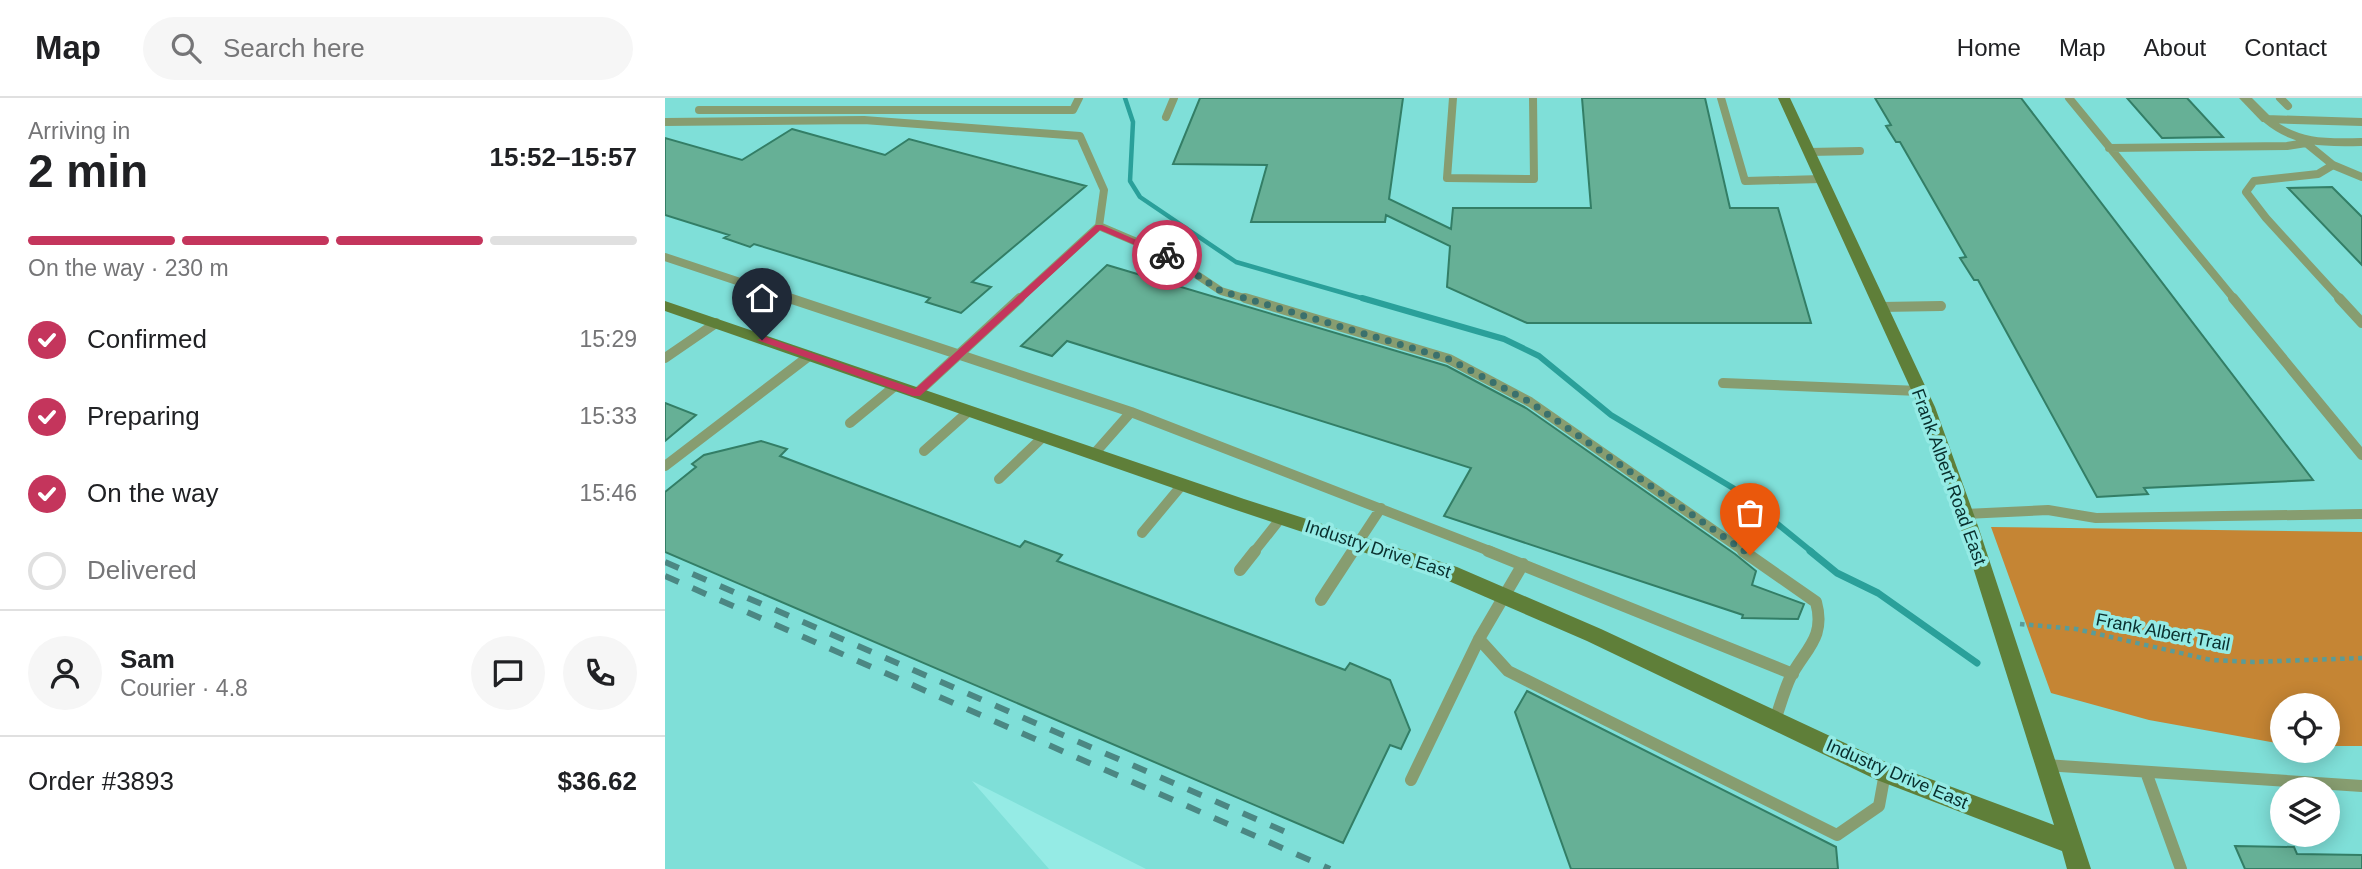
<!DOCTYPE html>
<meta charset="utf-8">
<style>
body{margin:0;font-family:Arial,sans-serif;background:#f6f6f6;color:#202124;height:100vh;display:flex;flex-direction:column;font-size:26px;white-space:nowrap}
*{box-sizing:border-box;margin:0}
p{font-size:23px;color:#757577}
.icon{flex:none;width:38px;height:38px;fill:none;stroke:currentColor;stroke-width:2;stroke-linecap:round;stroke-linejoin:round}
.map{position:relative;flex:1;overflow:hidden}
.drawer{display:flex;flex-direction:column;background:#fff;width:665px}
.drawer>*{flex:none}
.fabs{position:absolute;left:1605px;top:595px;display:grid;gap:14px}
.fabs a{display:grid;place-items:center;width:70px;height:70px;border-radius:50%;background:#fff;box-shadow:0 4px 18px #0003;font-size:35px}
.pin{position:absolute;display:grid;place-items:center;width:60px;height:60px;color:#fff;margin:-72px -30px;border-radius:50% 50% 50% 0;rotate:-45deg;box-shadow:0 0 7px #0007}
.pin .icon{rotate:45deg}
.courier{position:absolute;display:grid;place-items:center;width:70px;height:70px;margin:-35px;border:5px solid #c4355c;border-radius:50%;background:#fff;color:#222;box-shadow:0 2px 9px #0007}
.summary em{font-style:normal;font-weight:800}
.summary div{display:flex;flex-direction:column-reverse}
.summary{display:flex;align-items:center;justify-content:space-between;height:119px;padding:0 28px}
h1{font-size:46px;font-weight:800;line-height:52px}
.bar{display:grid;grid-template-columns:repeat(4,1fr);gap:10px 7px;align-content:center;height:84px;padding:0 28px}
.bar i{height:9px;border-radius:5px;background:#e0e0e0}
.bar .selected{background:#c4355c}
.bar p{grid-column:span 4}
.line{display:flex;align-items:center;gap:18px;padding:0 28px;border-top:2px solid #e0e0e0}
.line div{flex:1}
.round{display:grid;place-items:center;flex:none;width:74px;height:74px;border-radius:37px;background:#f6f6f6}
ol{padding:0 28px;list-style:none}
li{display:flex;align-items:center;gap:21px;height:77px}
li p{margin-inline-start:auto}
li .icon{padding:7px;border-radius:50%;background:#c4355c;color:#fff;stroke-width:4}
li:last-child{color:#757577}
li i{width:38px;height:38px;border:4px solid #e0e0e0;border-radius:50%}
header{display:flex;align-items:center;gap:42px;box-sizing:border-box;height:98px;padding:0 35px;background:#fff;border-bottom:2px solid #e0e0e0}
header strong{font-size:33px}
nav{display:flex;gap:38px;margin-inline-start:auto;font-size:24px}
.search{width:490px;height:63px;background:#f6f6f6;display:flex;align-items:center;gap:18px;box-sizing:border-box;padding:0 24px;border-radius:38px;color:#757577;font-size:26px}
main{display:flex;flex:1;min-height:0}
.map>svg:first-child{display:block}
.built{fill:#7fdfd8;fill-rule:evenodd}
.forest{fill:#c58534}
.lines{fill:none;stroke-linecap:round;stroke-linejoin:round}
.stream-far2{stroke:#2aa09a;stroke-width:4.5}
.stream-far1{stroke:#2aa09a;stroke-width:6}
.stream{stroke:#2aa09a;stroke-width:7}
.building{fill:#66b096;stroke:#337e66;stroke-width:2}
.path{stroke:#5a9c98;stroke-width:4.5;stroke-dasharray:4.5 4.5;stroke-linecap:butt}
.lane-far2{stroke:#879d70;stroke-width:8}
.lane-far1{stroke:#879d70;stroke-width:10}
.lane{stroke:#879d70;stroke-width:12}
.street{fill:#879d70;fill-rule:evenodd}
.secondary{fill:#5f7f39;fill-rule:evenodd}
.rail{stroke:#4b8783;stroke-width:6;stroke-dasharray:15 15;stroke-linecap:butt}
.route{fill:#c4355c}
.done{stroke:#3a716d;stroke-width:7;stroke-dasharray:0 12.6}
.labels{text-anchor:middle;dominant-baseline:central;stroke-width:7;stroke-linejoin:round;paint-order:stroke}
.street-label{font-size:18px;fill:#092f2d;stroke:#95ebe5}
</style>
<header>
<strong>Map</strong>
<div class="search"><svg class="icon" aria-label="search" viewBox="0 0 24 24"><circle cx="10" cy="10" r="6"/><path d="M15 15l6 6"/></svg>Search here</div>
<nav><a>Home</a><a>Map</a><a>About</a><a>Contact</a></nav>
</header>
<main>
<section class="drawer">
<div class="summary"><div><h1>2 min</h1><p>Arriving in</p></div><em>15:52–15:57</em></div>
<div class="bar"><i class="selected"></i><i class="selected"></i><i class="selected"></i><i></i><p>On the way · 230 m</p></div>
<ol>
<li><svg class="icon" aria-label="check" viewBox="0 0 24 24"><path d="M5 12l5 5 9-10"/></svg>Confirmed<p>15:29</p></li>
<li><svg class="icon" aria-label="check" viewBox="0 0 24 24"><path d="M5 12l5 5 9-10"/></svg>Preparing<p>15:33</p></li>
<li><svg class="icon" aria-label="check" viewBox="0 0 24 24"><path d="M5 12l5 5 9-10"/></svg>On the way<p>15:46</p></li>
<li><i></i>Delivered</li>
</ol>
<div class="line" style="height:126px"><a class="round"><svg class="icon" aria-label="person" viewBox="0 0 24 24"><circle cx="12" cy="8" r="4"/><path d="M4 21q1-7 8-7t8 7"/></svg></a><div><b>Sam</b><p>Courier · 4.8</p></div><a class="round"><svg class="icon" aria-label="chat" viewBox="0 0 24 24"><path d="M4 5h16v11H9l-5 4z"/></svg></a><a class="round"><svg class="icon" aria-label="phone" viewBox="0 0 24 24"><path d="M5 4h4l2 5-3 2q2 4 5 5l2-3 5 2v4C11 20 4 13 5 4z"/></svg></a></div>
<div class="line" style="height:91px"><div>Order #3893</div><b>$36.62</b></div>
</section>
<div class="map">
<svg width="1697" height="771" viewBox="0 0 1697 771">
<rect width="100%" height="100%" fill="#95ebe5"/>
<path class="built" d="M0,0H1697V771H481L307,683L384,771H0ZM1617,607H1662V653H1617ZM1617,691H1662V737H1617Z"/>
<path class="forest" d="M1326,429L1697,434V648H1663L1662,607H1617V646L1484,622L1386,595Z"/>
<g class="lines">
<path class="stream-far2" d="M460,0L468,24L465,83L475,99L571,164L703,202"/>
<path class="stream-far1" d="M697,200L839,241L874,258L946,317L1068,390L1147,454"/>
<path class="stream" d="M1145,453L1172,475L1213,495L1312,565"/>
</g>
<path class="building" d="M535,0H738L724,101L786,131L788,110H926L917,0H1040L1065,110H1113L1146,225H862L782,189L785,148L721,117L720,124H586L602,67L508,66Z
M1210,0H1356L1648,382L1479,390L1483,396L1432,399L1313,182H1309L1295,160L1301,159L1235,44H1231L1221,28L1226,27Z
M1462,0H1522L1558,39L1497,40Z
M127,31L220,57L244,41L421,88L307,184L326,189L296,215L261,204L265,200L89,146L85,149L59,140L64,137L0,117V40L77,62Z
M1667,89L1697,119V167L1623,90Z
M442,167L782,268L861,310L1070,456L1091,473L1087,487L1139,506L1133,521L1077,520L1078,517L779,418L806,370L402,243L387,258L356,248Z
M0,305L31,317L0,343Z
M96,343L122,351L115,358L355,449L360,443L397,457L392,463L680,572L685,565L725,582L745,632L736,651L725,647L678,745L0,454V394L31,369L27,366L39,357Z
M862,593L1171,749L1173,771H906L850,614Z
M1570,748L1629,749L1632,756L1697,757V771H1580Z"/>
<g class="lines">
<path class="path" d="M1355,526L1411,531L1546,562L1588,564L1697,560"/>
<path class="lane-far2" d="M788,0L782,80L869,81L868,0
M1056,0L1080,83L1156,81
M1404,0L1570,202
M1615,0L1623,8
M34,12H408L414,0
M501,19L509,0
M1601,21C1631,46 1660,45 1697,44
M1601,21L1697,24
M0,24L199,22L415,38L439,92L434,128L353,202
M1444,50L1622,48L1641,45L1668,67L1697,79
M1144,54L1195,53
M1668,67L1653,76L1589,83L1581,94L1601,120L1676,202
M434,128L502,157L556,193L586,202
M0,159L129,202"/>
<path class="lane-far1" d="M124,200L466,314L827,454
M580,200L784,261L865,304L1080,454
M1568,200L1697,357
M1674,200L1697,225
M1216,209L1276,208
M0,260L51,225
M1058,285L1254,293
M252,295L355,200
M185,325L230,288
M259,353L304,313
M429,356L466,314
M0,368L144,258
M334,381L378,339
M1300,416L1383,412L1431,420L1697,416
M477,435L517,387
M589,454L616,420
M687,454L716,410"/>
<path class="lane" d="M823,453L1128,576
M1078,453L1151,504C1161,540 1140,551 1125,580C1119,593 1115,608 1110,622
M575,472L590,453
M656,502L688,453
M814,541L843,573L1172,737L1214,708L1220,675
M1380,667L1697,688
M1481,674L1516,771
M746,682L814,541L858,466"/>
<path class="street" d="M1574,0H1587L1605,18V24H1597Z"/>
<path class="secondary" d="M1113,0H1125L1270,309L1313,428L1426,771H1402L1397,753L1212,682L922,543L779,481L568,411L0,213V203L579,401L792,469L936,531L1225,666L1389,727L1295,428L1254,309Z"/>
<path class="rail" d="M0,464L621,734
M0,478L665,771"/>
</g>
<path class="route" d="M431,127H437L506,157L498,159L435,132L255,298H248L92,242L101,239L250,291Z"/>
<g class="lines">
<path class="done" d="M502,157L556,193L784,261L865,304L1085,457"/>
</g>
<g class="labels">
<g class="street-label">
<text transform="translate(1284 379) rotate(70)">Frank Albert Road East</text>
<text transform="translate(713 451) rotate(18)">Industry Drive East</text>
<text transform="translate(1498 534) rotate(11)">Frank Albert Trail</text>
<text transform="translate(1232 676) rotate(23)">Industry Drive East</text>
</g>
</g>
</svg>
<div class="fabs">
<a><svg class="icon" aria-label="locate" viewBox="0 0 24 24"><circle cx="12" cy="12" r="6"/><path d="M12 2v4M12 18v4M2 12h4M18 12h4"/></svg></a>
<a><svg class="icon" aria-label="layers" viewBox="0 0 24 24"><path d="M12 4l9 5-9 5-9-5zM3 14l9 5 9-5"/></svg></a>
</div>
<div class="pin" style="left:1085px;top:457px;background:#ea580c"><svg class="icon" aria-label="bag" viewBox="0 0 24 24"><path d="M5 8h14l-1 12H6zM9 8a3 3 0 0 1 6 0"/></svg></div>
<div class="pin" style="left:97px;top:242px;background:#1f2937"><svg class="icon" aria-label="home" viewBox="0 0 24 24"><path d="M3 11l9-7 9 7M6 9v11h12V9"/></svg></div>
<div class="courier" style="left:502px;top:157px"><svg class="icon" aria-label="bike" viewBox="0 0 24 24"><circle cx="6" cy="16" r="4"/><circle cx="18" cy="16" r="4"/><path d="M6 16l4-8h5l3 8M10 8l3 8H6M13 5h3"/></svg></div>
</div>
</main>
